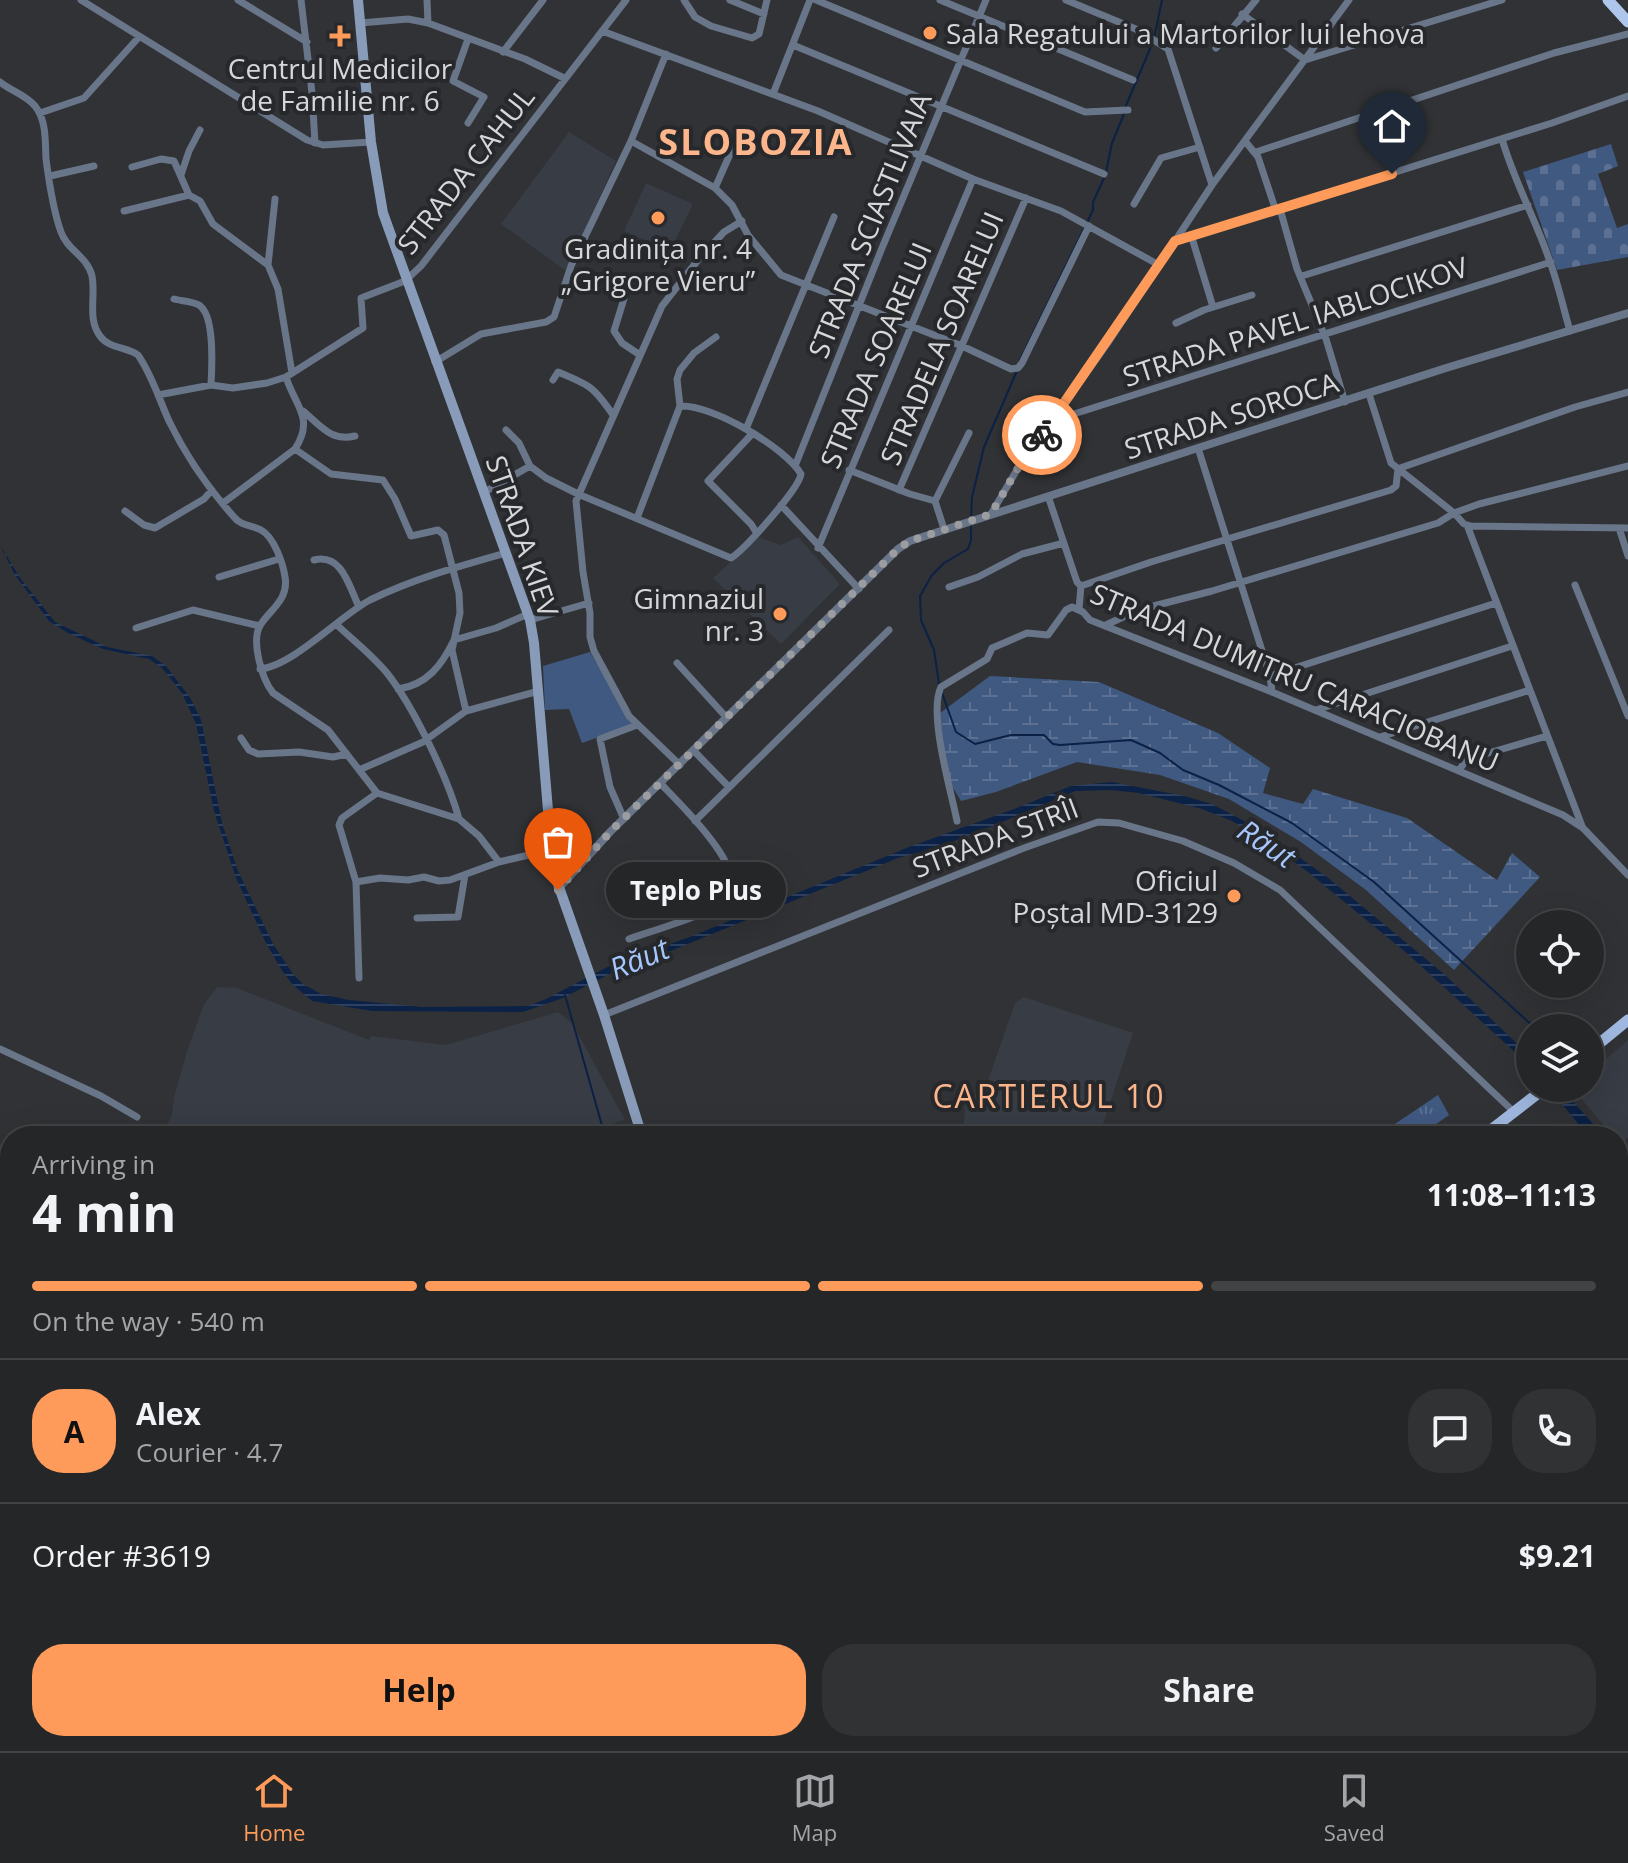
<!DOCTYPE html>
<meta charset="utf-8">
<style>
body{margin:0;font-family:"Open Sans",sans-serif;background:#303234;color:#f1f3f6;height:100vh;display:flex;flex-direction:column;font-size:30px;white-space:nowrap}
*{box-sizing:border-box;margin:0}
p{font-size:26px;color:#a3a5a8}
.icon{flex:none;width:44px;height:44px;fill:none;stroke:currentColor;stroke-width:2;stroke-linecap:round;stroke-linejoin:round}
.map{position:relative;flex:1;overflow:hidden}
.panel{position:absolute;left:0px;top:1126px;width:1628px;height:626px;display:flex;flex-direction:column;background:#242628;border-radius:32px 32px 0 0;box-shadow:0 8px 32px #0002,0 0 0 2px #414345}
.panel>*{flex:none}
.tools{position:absolute;left:1516px;top:910px;display:grid;gap:16px}
.tools a{display:grid;place-items:center;width:88px;height:88px;border-radius:50%;background:#242628;box-shadow:0 8px 32px #0002,0 0 0 2px #414345;font-size:40px}
.pin{position:absolute;display:grid;place-items:center;width:68px;height:68px;color:#fff;margin:-82px -34px;border-radius:50% 50% 50% 0;rotate:-45deg;box-shadow:0 0 8px #0007}
.pin .icon{rotate:45deg}
.courier{position:absolute;display:grid;place-items:center;width:80px;height:80px;margin:-40px;border:6px solid #ff9b5a;border-radius:50%;background:#fff;color:#222;box-shadow:0 2px 10px #0007}
.bubble{position:absolute;height:56px;border-radius:28px;background:#242628;box-shadow:0 8px 32px #0002,0 0 0 2px #414345;font-size:26px;font-weight:700;line-height:56px;text-align:center}
.headline em{font-style:normal;font-weight:700}
.headline div{display:flex;flex-direction:column-reverse}
.headline{display:flex;align-items:center;justify-content:space-between;height:136px;padding:0 32px}
h1{font-size:52px;font-weight:700;line-height:60px}
.bar{display:grid;grid-template-columns:repeat(4,1fr);gap:12px 8px;align-content:center;height:96px;padding:0 32px}
.bar i{height:10px;border-radius:6px;background:#414345}
.bar .selected{background:#ff9b5a}
.bar p{grid-column:span 4}
.line{display:flex;align-items:center;gap:20px;padding:0 32px;border-top:2px solid #414345}
.line div{flex:1}
.round{display:grid;place-items:center;flex:none;width:84px;height:84px;border-radius:32px;background:#303234}
.action{display:flex;gap:16px;margin-top:auto;padding:16px 32px}
.action a{flex:1;height:92px;border-radius:32px;background:#ff9b5a;color:#111;font-size:32px;font-weight:700;line-height:92px;text-align:center}
.action a+a{background:#303234;color:#f1f3f6}
.dock{display:flex;justify-content:space-around;align-items:center;height:112px;border-top:2px solid #414345;background:#242628;font-size:22px;color:#a3a5a8}
.dock a{display:grid;justify-items:center;gap:4px}
.dock .selected{color:#ff9b5a}
.map>svg:first-child{display:block}
.built{fill:#373c45}
.green{fill:#405981}
.wetland{fill:url(#wetland-marsh)}
.cemetery{fill:url(#cemetery-stones)}
.park{fill:url(#park-tufts)}
.water{fill:url(#water-rules)}
.lines{fill:none;stroke-linecap:round;stroke-linejoin:round}
.stream{stroke:#0b2145;stroke-width:2}
.minor{stroke:#697588;stroke-width:7}
.tertiary{stroke:#697588;stroke-width:8}
.secondary{stroke:#889bb9;stroke-width:10}
.primary{stroke:#a0b8df;stroke-width:11}
.trunk{stroke:#aec6ec;stroke-width:11}
.done{stroke:#9c9da0;stroke-width:8;stroke-dasharray:0 14.4}
.route{stroke:#ff9b5a;stroke-width:10}
.poi-dot{fill:#ff9b5a;stroke:#26282b;stroke-width:3}
.labels{text-anchor:middle;dominant-baseline:central;stroke-width:8;stroke-linejoin:round;paint-order:stroke}
.poi-label{font-size:28px;fill:#d6d7d9;stroke:#26282b}
.street-label{font-size:28px;fill:#d6d7d9;stroke:#26282b}
.water-label{font-size:30px;font-style:italic;fill:#a6c7fb;stroke:#26282b}
.quarter-label{font-size:32px;letter-spacing:2px;fill:#fdb68c;stroke:#26282b}
.district-label{font-size:36px;font-weight:bold;letter-spacing:2px;fill:#fdb68c;stroke:#26282b}
</style>
<div class="map">
<svg width="1628" height="1751" viewBox="0 0 1628 1751">
<defs>
<pattern id="wetland-marsh" width="20" height="14" patternUnits="userSpaceOnUse" patternTransform="scale(2)"><rect width="20" height="14" fill="#405981"/><path d="M1 5h8M5 5V1M11 12h8M15 12V8" fill="none" stroke="#5b7092"/></pattern>
<pattern id="cemetery-stones" width="16" height="16" patternUnits="userSpaceOnUse" patternTransform="scale(2)"><rect width="16" height="16" fill="#405981"/><path d="M2 7V4a2 2 0 0 1 4 0v3zM10 15v-3a2 2 0 0 1 4 0v3z" fill="#5b7092"/></pattern>
<pattern id="park-tufts" width="24" height="20" patternUnits="userSpaceOnUse" patternTransform="scale(2)"><rect width="24" height="20" fill="#405981"/><path d="M3 7l-1-3M5 7V3M7 7l1-3M15 17l-1-3M17 17v-4M19 17l1-3" fill="none" stroke="#5b7092"/></pattern>
<pattern id="water-rules" width="6" height="5" patternUnits="userSpaceOnUse" patternTransform="scale(2)"><rect width="6" height="5" fill="#0b2145"/><path d="M0 2.5h6" fill="none" stroke="#2e405f"/></pattern>
</defs>
<rect width="100%" height="100%" fill="#303235"/>
<path class="built" d="M569,132L616,161L566,271L501,224Z
M646,183L693,204L670,251L624,231Z
M758,537L781,545L798,537L840,584L781,644L713,578Z
M217,987L237,988L369,1040L371,1036L446,1045L558,1012L572,1023L625,1120L602,1127L605,1136H168L164,1132L172,1115L174,1097L187,1051L204,1004Z
M1024,997L1133,1033L1099,1136H963L965,1103L986,1086L1015,1003Z
M1628,1040V1138L1620,1144L1618,1136H1613L1572,1088H1590V1073Z
M1618,1398L1628,1399V1568L1618,1567Z
M1058,1742H1130L1098,1751H1059Z"/>
<path class="green" d="M590,652L633,725L582,743L569,709L545,710L543,666Z"/>
<path class="wetland" d="M990,676L1099,682L1218,733L1270,768L1263,793L1303,804L1313,789L1407,818L1497,880L1512,853L1540,877L1454,970L1366,890L1301,842L1229,799L1160,775L1077,762L996,792L961,801L952,786L936,716Z"/>
<path class="cemetery" d="M1611,144L1618,166L1598,174L1617,228L1628,224V257L1557,270L1523,172Z"/>
<path class="park" d="M1438,1095L1449,1115L1419,1136H1377Z"/>
<path class="water" d="M0,545L20,578L55,622L107,647L152,656L166,666L191,699L201,720L222,823L238,871L273,944L293,974L303,984L321,994L349,1000L422,1007L528,1006L546,999L617,962L690,937L909,847L1014,809L1071,786L1112,782L1184,796L1212,804L1244,821L1286,848L1327,877L1444,974L1530,1056V1066L1409,955L1308,872L1259,837L1232,821L1202,809L1139,793L1110,790L1075,791L990,827L941,846L898,858L673,950L623,967L563,998L523,1012L372,1011L312,1001L292,984L281,969L265,941L236,878L214,811L196,724L182,693L162,668L149,659L103,649L68,633L49,621L15,575Z
M1549,1088H1561L1604,1136H1588Z
M0,1342L10,1348V1429L0,1423Z
M10,1502V1559L0,1563V1506Z"/>
<g class="lines">
<path class="stream" d="M1154,38L1162,0
M1125,108L1152,44
M1106,172L1112,143L1124,114
M1020,360L1093,210V202L1104,178
M971,519L972,497L984,447L1016,373
M939,684L934,650L921,620L920,596L932,575L944,563L968,549L971,540V526
M942,693L956,732L975,744L1011,735H1044L1053,744L1060,745L1131,740L1160,753L1183,770L1219,785L1292,823L1374,882L1535,1028
M565,995L605,1136
M0,1643L10,1642"/>
<path class="minor" d="M81,0L307,140L323,145L371,142
M238,0L307,42
M301,0L312,93L315,143
M427,0L428,23
M684,0L695,17L711,26L752,38L759,34L767,0
M730,0L764,14
M816,0L1085,112L1128,110
M940,0L1133,80
M1066,0L1138,30L1168,49L1212,185
M1242,14L1305,60L1502,0
M360,23L408,19L428,23L525,59L564,78
M602,31L818,111L973,179L1061,211L1159,265
M468,39L453,81L484,97L468,123
M793,45L1104,174
M1216,48L1256,0
M503,52L543,0
M0,82C11,91 26,95 35,106C47,121 45,142 46,159C49,182 53,210 61,232C67,250 88,257 92,276C96,296 87,319 100,336C108,348 127,347 138,355C152,375 159,399 169,421C186,456 208,488 234,517C241,526 251,525 261,530C274,537 283,563 285,577C289,599 271,609 261,624C250,640 262,679 273,693L328,730L377,793L459,819L479,836L499,862
M773,94L810,0
M40,113L84,98L139,37
M1502,139C1514,181 1535,218 1549,259C1558,283 1563,307 1570,331
M631,141L715,188L732,205L748,235L781,275L962,346L1011,369L1018,368L1022,363L1089,226
M1245,141L1258,157L1276,211
M1256,152L1554,53L1628,34
M132,167L161,159L174,161L189,195L200,201L213,224L268,265L278,289L292,373
M181,175L189,151L200,130
M50,176L94,166
M715,188L734,145
M1134,204L1161,158L1200,147
M1280,209L1297,269L1326,339L1345,402
M124,211L189,195
M1192,238L1213,307
M1175,241L1552,123L1628,96
M268,265L275,199
M1302,276L1528,205
M627,289L614,331L622,343L640,355
M174,299C181,301 192,301 199,305C215,315 212,367 211,385
M1176,323L1204,310L1252,295
M435,362L481,334L546,322L554,317L571,266L631,141L666,54
M553,380L558,372C590,385 594,387 613,415
M1369,394L1391,463L1454,513L1479,504L1628,466
M158,395L211,385L233,388L267,383L286,377L363,328L361,298L405,281L421,266L626,0
M303,411C320,425 331,442 355,436
M1055,420L1551,262
M746,429L834,217
M506,430L519,443L530,466
M752,434L708,481L751,524L756,532
M1198,448L1270,676L1272,692
M295,449L331,474L383,480L395,499L411,536L438,530L444,535L459,593L460,613L452,650L466,711
M795,466L882,248L986,0
M849,470L910,494L935,501L969,433
M899,490L1026,198
M483,493L530,466L546,478L578,494L731,558C745,549 799,489 801,474C785,447 711,404 680,406
M1048,496L1077,582L1081,586L1079,609
M935,501L944,529
M223,503L295,449C315,418 295,406 286,377
M781,505L859,589
M125,511L144,525L155,528L204,499L212,490
M991,514L1018,468L1107,344L1212,185L1349,0
M637,518L680,406L677,379L680,370L694,353L716,337
M1467,525L1582,826
M1619,528L1628,556
M818,548L973,179
M314,560C342,553 349,586 359,607
M219,577L279,559
M1575,585L1628,716
M1081,586L1151,562L1391,490L1396,486L1398,469L1403,467L1575,407L1628,392
M949,587L978,577L1022,554L1064,543
M530,620L589,603
M337,625C354,641 372,655 387,673C413,706 448,778 459,819
M1106,625L1138,610L1212,591L1438,523L1454,513L1464,524L1471,526L1628,528
M136,628L193,610L260,626
M677,663L727,718
M260,669C293,666 341,615 370,600C413,579 460,566 506,553
M1270,676L1496,603
M398,689C427,685 442,665 454,640L496,628L528,614
M1316,710L1512,646
M1380,737L1530,690
M241,738L249,750L258,754L299,752L333,757L347,754
M694,751L728,786
M680,765L629,716L594,651L590,637V613L583,572L576,501L662,306L698,260L724,232L742,221
M359,770L423,742L466,711L539,691
M1459,770L1465,762L1475,757L1547,736
M624,819L610,787L600,739L637,725
M695,821L889,630
M957,821C951,791 928,713 941,687L987,659L992,648L1004,643L1027,633L1048,635L1066,610L1072,607L1083,612L1090,620L1272,692L1563,815L1583,828L1628,875
M356,882L380,878L408,880L424,877L439,881L450,880L499,862L550,850
M417,918L458,917L465,875
M629,939C651,931 712,914 727,899C753,873 679,803 661,784
M359,978L356,882L339,825L342,818L377,793
M604,1015L1024,848L1098,822L1119,823L1183,841L1234,863L1280,890L1514,1112
M0,1049L101,1096L137,1117
M0,1658L10,1657
M0,1732L10,1733
M0,1742L4,1751
M723,1742L727,1751
M434,1751L457,1742
M749,1751L785,1742"/>
<path class="tertiary" d="M548,827L590,854
M558,889L610,832L898,549L910,541L1446,368L1628,313
M859,1742L861,1751"/>
<path class="secondary" d="M358,0L371,142L383,213L530,620L534,643L553,870L604,1015L642,1136"/>
<path class="primary" d="M1590,1051L1628,1020
M1483,1136L1545,1088
M534,1751L547,1742
M1342,1751V1742"/>
<path class="trunk" d="M1608,0L1628,22"/>
</g>
<g class="lines">
<path class="done" d="M558,890L610,832L898,549L910,541L991,514L1018,468L1042,435"/>
<path class="route" d="M1042,435L1175,241L1392,174"/>
</g>
<g class="poi-dot">
<circle cx="930" cy="33" r="8"/>
<path d="M336 24h8v8h8v8h-8v8h-8v-8h-8v-8h8z"/>
<circle cx="658" cy="218" r="8"/>
<circle cx="780" cy="614" r="8"/>
<circle cx="1234" cy="896" r="8"/>
</g>
<g class="labels">
<g class="poi-label">
<text x="946" y="33" text-anchor="start">Sala Regatului a Martorilor lui Iehova</text>
<text x="340" y="68">Centrul Medicilor<tspan x="340" dy="32">de Familie nr. 6</tspan></text>
<text x="658" y="248">Gradinița nr. 4<tspan x="658" dy="32">„Grigore Vieru”</tspan></text>
<text x="764" y="598" text-anchor="end">Gimnaziul<tspan x="764" dy="32">nr. 3</tspan></text>
<text x="1218" y="880" text-anchor="end">Oficiul<tspan x="1218" dy="32">Poștal MD-3129</tspan></text>
</g>
<g class="street-label">
<text transform="translate(465 170) rotate(-52)">STRADA CAHUL</text>
<text transform="translate(869 225) rotate(-68)">STRADA SCIASTLIVAIA</text>
<text transform="translate(1295 321) rotate(-18)">STRADA PAVEL IABLOCIKOV</text>
<text transform="translate(941 338) rotate(-67)">STRADELA SOARELUI</text>
<text transform="translate(875 355) rotate(-67)">STRADA SOARELUI</text>
<text transform="translate(1231 415) rotate(-18)">STRADA SOROCA</text>
<text transform="translate(523 536) rotate(71)">STRADA KIEV</text>
<text transform="translate(1295 677) rotate(23)">STRADA DUMITRU CARACIOBANU</text>
<text transform="translate(995 837) rotate(-21)">STRADA STRÎI</text>
</g>
<g class="water-label">
<text transform="translate(1267 843) rotate(33)">Răut</text>
<text transform="translate(639 958) rotate(-23)">Răut</text>
</g>
<g class="quarter-label">
<text x="1049" y="1095">CARTIERUL 10</text>
</g>
<g class="district-label">
<text x="756" y="141">SLOBOZIA</text>
</g>
</g>
</svg>
<div class="tools">
<a><svg class="icon" aria-label="locate" viewBox="0 0 24 24"><circle cx="12" cy="12" r="6"/><path d="M12 2v4M12 18v4M2 12h4M18 12h4"/></svg></a>
<a><svg class="icon" aria-label="layers" viewBox="0 0 24 24"><path d="M12 4l9 5-9 5-9-5zM3 14l9 5 9-5"/></svg></a>
</div>
<div class="pin" style="left:558px;top:890px;background:#ea580c"><svg class="icon" aria-label="bag" viewBox="0 0 24 24"><path d="M5 8h14l-1 12H6zM9 8a3 3 0 0 1 6 0"/></svg></div>
<div class="pin" style="left:1392px;top:174px;background:#1f2937"><svg class="icon" aria-label="home" viewBox="0 0 24 24"><path d="M3 11l9-7 9 7M6 9v11h12V9"/></svg></div>
<div class="courier" style="left:1042px;top:435px"><svg class="icon" aria-label="bike" viewBox="0 0 24 24"><circle cx="6" cy="16" r="4"/><circle cx="18" cy="16" r="4"/><path d="M6 16l4-8h5l3 8M10 8l3 8H6M13 5h3"/></svg></div>
<div class="bubble" style="left:606px;top:862px;width:180px">Teplo Plus</div>
<section class="panel">
<div class="headline"><div><h1>4 min</h1><p>Arriving in</p></div><em>11:08–11:13</em></div>
<div class="bar"><i class="selected"></i><i class="selected"></i><i class="selected"></i><i></i><p>On the way · 540 m</p></div>
<div class="line" style="height:144px"><b class="round" style="background:#ff9b5a;color:#111">A</b><div><b>Alex</b><p>Courier · 4.7</p></div><a class="round"><svg class="icon" aria-label="chat" viewBox="0 0 24 24"><path d="M4 5h16v11H9l-5 4z"/></svg></a><a class="round"><svg class="icon" aria-label="phone" viewBox="0 0 24 24"><path d="M5 4h4l2 5-3 2q2 4 5 5l2-3 5 2v4C11 20 4 13 5 4z"/></svg></a></div>
<div class="line" style="height:104px"><div>Order #3619</div><b>$9.21</b></div>
<div class="action"><a>Help</a><a>Share</a></div>
</section>
</div>
<nav class="dock">
<a class="selected"><svg class="icon" aria-label="home" viewBox="0 0 24 24"><path d="M3 11l9-7 9 7M6 9v11h12V9"/></svg>Home</a>
<a><svg class="icon" aria-label="map" viewBox="0 0 24 24"><path d="M3 6l6-2 6 2 6-2v14l-6 2-6-2-6 2zM9 4v14M15 6v14"/></svg>Map</a>
<a><svg class="icon" aria-label="saved" viewBox="0 0 24 24"><path d="M7 4h10v16l-5-4-5 4z"/></svg>Saved</a>
</nav>
